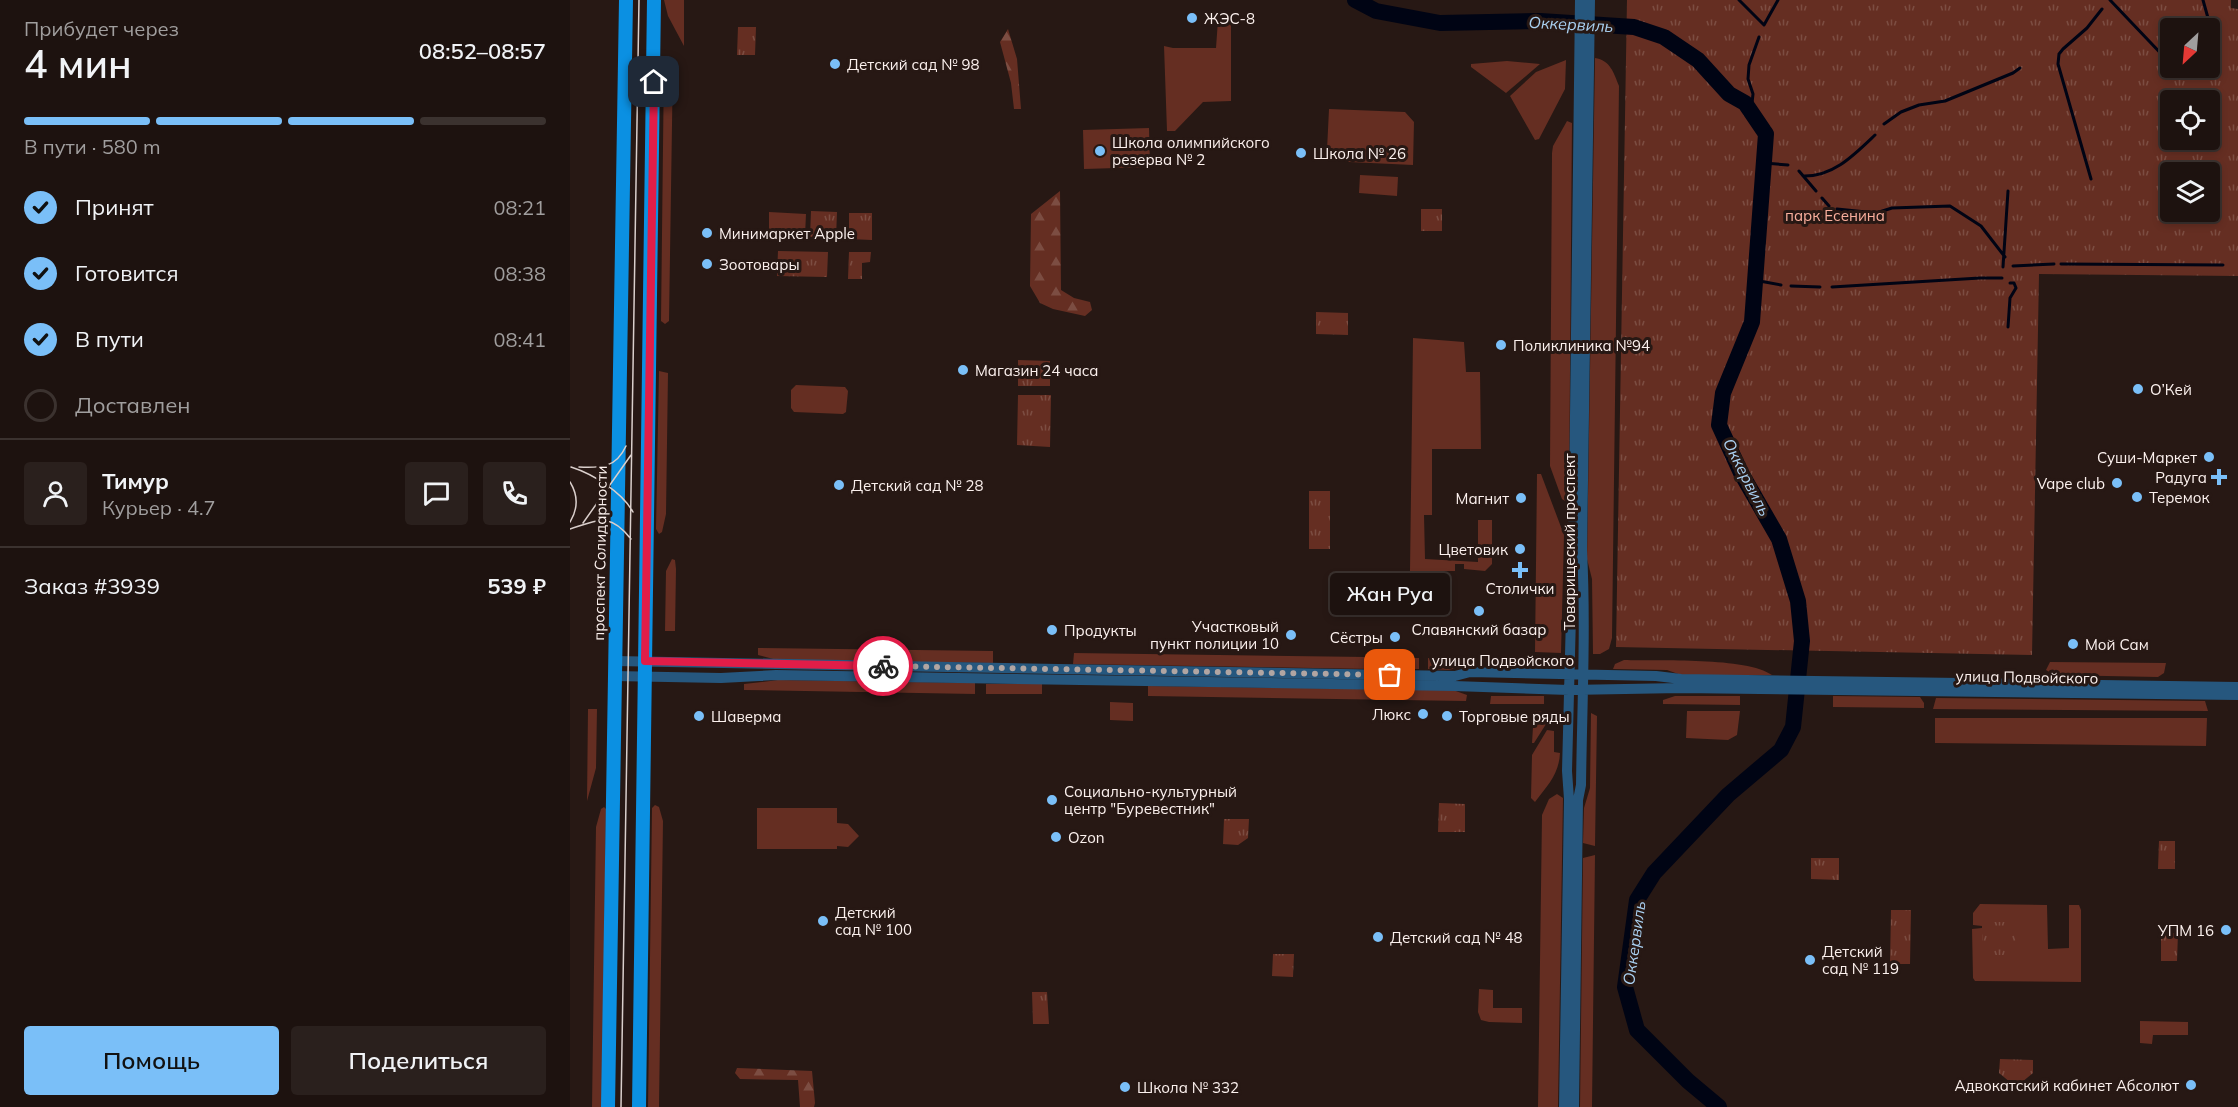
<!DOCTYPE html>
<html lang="ru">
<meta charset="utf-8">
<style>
body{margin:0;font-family:Mulish,sans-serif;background:#2a201d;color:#f1f3f6;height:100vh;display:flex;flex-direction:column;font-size:22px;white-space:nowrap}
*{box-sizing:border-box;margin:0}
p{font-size:20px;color:#a09e9e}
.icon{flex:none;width:33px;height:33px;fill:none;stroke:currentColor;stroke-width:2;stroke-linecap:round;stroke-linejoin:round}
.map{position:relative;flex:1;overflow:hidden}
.sheet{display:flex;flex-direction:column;background:#1d120f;width:570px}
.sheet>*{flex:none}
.needle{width:39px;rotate:206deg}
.buttons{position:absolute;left:1590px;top:18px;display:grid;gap:12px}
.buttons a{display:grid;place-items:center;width:60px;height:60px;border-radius:6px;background:#1d120f;box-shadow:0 3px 9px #0003,0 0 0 2px #3b322f;font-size:30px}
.pin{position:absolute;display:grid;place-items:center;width:51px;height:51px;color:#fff;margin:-26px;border-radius:12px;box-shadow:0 3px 9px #0006}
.courier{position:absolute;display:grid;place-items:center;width:60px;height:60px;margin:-30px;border:4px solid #e11d48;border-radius:50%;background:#fff;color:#222;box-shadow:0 2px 8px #0007}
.bubble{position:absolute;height:42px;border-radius:6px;background:#1d120f;box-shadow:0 3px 9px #0003,0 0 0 2px #3b322f;font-size:20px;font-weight:600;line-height:42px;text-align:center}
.headline em{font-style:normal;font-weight:600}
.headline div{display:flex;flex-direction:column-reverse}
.headline{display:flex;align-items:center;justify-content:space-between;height:102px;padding:0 24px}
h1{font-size:39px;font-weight:600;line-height:45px}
.bar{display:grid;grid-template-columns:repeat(4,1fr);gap:9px 6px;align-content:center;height:72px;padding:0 24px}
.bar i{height:8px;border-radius:4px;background:#3b322f}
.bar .current{background:#7abff8}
.bar p{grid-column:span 4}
.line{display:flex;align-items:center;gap:15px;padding:0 24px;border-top:2px solid #3b322f}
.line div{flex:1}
.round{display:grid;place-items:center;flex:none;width:63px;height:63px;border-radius:6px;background:#2a201d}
ol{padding:0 24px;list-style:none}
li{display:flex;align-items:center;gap:18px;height:66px}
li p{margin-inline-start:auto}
li .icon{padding:6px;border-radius:50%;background:#7abff8;color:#111;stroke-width:4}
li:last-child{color:#a09e9e}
li i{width:33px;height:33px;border:3px solid #3b322f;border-radius:50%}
.action{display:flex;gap:12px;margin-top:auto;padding:12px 24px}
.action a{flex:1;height:69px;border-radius:6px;background:#7abff8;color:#111;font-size:24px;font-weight:600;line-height:69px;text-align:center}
.action a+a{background:#2a201d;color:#f1f3f6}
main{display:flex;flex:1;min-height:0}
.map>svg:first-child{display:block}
.green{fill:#652e22}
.forest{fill:url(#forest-firs)}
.park{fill:url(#park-tufts);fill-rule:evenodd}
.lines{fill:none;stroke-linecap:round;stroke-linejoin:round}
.stream{stroke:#000414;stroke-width:3}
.river{stroke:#000414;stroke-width:16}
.minor{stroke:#26577e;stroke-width:10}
.major{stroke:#0b90e2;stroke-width:14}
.tram{stroke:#dacfcc;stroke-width:1.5}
.done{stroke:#b1a5a2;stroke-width:6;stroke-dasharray:0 10.8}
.route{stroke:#e11d48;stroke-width:8}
.poi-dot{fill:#7abff8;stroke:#271814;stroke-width:2}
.labels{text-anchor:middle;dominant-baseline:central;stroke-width:6;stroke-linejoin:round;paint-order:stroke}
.poi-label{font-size:15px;fill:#fcf1ee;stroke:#271814;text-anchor:start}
.park-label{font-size:15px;fill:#faaf9d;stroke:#271814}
.street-label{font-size:15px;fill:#fcf1ee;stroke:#271814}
.water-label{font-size:16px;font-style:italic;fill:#aad1f2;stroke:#271814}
</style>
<main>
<section class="sheet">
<div class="headline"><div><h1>4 мин</h1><p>Прибудет через</p></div><em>08:52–08:57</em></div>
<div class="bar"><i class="current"></i><i class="current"></i><i class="current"></i><i></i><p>В пути · 580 m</p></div>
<ol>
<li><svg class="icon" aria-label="check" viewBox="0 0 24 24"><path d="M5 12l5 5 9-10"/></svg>Принят<p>08:21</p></li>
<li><svg class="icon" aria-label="check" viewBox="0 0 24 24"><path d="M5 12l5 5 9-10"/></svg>Готовится<p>08:38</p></li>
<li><svg class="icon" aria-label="check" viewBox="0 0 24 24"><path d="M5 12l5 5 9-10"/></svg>В пути<p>08:41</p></li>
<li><i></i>Доставлен</li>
</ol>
<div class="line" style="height:108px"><a class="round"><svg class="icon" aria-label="person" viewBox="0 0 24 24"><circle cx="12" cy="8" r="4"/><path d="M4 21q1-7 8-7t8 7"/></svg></a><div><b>Тимур</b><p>Курьер · 4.7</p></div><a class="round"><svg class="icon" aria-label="chat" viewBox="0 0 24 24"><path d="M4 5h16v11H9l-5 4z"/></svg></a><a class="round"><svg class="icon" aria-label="phone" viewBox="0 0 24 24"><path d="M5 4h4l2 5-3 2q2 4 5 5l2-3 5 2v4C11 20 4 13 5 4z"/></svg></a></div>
<div class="line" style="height:78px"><div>Заказ #3939</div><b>539 ₽</b></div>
<div class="action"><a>Помощь</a><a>Поделиться</a></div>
</section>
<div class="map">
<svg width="1668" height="1107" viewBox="0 0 1668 1107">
<defs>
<pattern id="forest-firs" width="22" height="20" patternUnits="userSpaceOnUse" patternTransform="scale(1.5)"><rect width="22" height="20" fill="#652e22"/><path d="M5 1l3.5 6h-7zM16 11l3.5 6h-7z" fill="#7c4d42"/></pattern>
<pattern id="park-tufts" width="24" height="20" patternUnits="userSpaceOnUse" patternTransform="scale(1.5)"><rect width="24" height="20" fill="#652e22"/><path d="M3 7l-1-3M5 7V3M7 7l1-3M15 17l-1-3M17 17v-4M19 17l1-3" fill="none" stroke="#7c4d42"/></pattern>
</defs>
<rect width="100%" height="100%" fill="#271814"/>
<path class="green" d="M94,0H114V46L98,16Z
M654,17L661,19V101L633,102L605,131H597L594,46L603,48H646L648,20Z
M98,56L103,60L99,321L95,324L91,321L94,60Z
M1025,58C1040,60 1044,73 1049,86L1042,638L1039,649L1030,654H1023L1022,579L1017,559Z
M996,60L995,89L969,139L965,140L940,96L966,72Z
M937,61L970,64L936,93L901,67V64Z
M759,109L835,112L844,122L843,165L779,162L757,150Z
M997,121L1002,123L999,496L998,499L995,501L992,499L980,466L982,153L983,146Z
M579,128L580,167L514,169L513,130Z
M790,175L828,177L827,196L789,193Z
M199,212L236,214L235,236L199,235Z
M843,338L894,342L896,372H910L911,449H862V515H854L855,559L908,562V520H922V564L915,571L894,569V564H885V571H840Z
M89,371L98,373L96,514L92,532L89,534L86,529Z
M226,385L275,387L278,391L276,412L273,414L224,412L221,408V390Z
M967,474H971L994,535L991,653L965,652Z
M102,559L105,560L106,569L105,631H95L96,571Z
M188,648L423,651V663L207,660L188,655Z
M504,653L797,657L802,669L503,664Z
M811,658H849V669H811Z
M858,658L892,659L897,662V666L878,670L858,669Z
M1054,660C1088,661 1177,657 1202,675H1111L1097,670L1043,669L1045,664Z
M1480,662L1596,663L1594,673L1588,677L1484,675L1476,670Z
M208,680L405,683V694L174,690V684Z
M416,684H472V694H416Z
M578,686L883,690L897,695L896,701L578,696Z
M921,696H974V704H920Z
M1105,696H1170V705L1093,704V700Z
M1263,696L1350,697L1354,703V708L1263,707Z
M1366,698L1635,701L1638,711L1363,709Z
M540,702L563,703V721L540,720Z
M18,709H27L26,768L17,801Z
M964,711L983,713L964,743H962Z
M1117,711H1170L1167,735L1158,740L1116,738Z
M1021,713L1027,716L1025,846L1013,843L1014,808L1020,788Z
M1365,718H1637L1636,746L1365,743Z
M977,730L984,731V752L990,753C989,774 978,785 965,802L961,798L962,755Z
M987,794L993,798L988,1107H968L972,815L979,799Z
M85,805L89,807L93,821L89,1107H78L82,808Z
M34,807L36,809L32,1107H22L26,827L31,809Z
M187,808H267V823L278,824L289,836L278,847L267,846V849H187Z
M1025,855L1022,1107H1010L1013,858Z
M1410,904L1477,905L1478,949L1499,948V905H1509L1511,910V982L1405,981L1403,978L1402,929L1412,928L1413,955H1446L1445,922L1412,923V926L1403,925V913Z
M909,989L923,990V1008H952V1023L919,1022L911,1020L908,1012Z
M1570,1021L1618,1022V1035H1583L1582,1044L1570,1043Z"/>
<path class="forest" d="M438,29L447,59L451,109H444L441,83L430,42Z
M490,191L491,290L504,298L520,302L522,310L515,316L483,309L470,303L460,286L461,214Z
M167,1068L242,1071L245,1103L244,1107H230L228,1080L170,1079L165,1073Z"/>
<path class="park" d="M1057,0H1661V8L1668,9V276L1469,274L1462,655L1046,647ZM1600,28H1640V68H1600ZM1600,100H1640V140H1600ZM1600,172H1640V212H1600Z
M168,27H186L185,55H167Z
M851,209H872V231H851Z
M241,211L267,212L266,238L240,237Z
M279,213H302V240L279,239Z
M208,251L258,252L257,277L207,276Z
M279,252H301L300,262L292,263V279H278Z
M746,312L778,313V335L746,334Z
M448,360L480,361V386H448Z
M448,395H481L480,447L447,445Z
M739,491H760V549H739Z
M869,803L895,804V832H868Z
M654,819H679L678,838L668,845L653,844Z
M1589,841H1605V869H1588Z
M1241,858H1269V880L1241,879Z
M1321,910H1341L1340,964H1320Z
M1412,922H1446V955H1412Z
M1591,933H1608L1607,961H1591Z
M703,954H724L723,977L702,976Z
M462,992H477L479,1024H463Z
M1430,1059L1463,1060V1073L1446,1087L1429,1073Z"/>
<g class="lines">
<path class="stream" d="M1169,0L1194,25L1208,0
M1540,0L1599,62
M1633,0L1638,18
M1181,112L1183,94L1178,79L1179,65L1189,37
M1314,124L1331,112L1349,105L1375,101L1443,73L1450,68
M1194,163L1218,165
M1229,171L1246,191
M1233,176C1263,177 1284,155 1305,135
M1521,179L1488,64L1489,54L1493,49L1517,28L1532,9
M1252,198L1259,206
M1267,209L1306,213L1322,208L1380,206L1411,226L1435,257
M1491,264L1653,265
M1443,266L1484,264
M1433,267L1438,191
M1184,280L1211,285
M1221,286L1250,287
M1262,287L1410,278H1432
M1438,327L1440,298L1446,288L1444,283H1440"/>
<path class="river" d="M785,0L806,11L870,23L970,21L1064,27L1094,37L1128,60L1159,94L1175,103L1196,134L1182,322L1153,393L1149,425L1171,473L1209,539L1228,601L1232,641L1223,727L1211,750L1158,795L1084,873L1067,900L1055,987L1067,1030L1118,1081L1149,1107"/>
<path class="minor" d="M45,661L885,676L900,672L1086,676L1111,679L1668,687
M44,676L151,678L206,675L884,686L999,690L1111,688L1668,695
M994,1107L999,799L997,771L1004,499L1010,0
M1004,1107L1008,800L1011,785C1012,707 1016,628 1012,550L1020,0"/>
<path class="major" d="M38,1107L56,0
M69,1107L84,0"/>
<path class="tram" d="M1,467C23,474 52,492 63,512
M9,467C31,468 46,468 56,446
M0,482C8,495 8,509 0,522
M13,523L61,455
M0,529C28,520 40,512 61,539
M51,1107L69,0"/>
</g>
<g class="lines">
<path class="done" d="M313,666L820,675"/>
<path class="route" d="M84,82L75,661L313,666"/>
</g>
<g class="poi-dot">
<circle cx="622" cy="18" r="6"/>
<circle cx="265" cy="64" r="6"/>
<circle cx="530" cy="151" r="6"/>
<circle cx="731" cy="153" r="6"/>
<circle cx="137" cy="233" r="6"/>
<circle cx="137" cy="264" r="6"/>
<circle cx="931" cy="345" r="6"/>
<circle cx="393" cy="370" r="6"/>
<circle cx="1568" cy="389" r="6"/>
<circle cx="1639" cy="457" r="6"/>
<path d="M1646 468h6v6h6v6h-6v6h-6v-6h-6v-6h6z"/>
<circle cx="1547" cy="483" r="6"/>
<circle cx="269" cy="485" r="6"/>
<circle cx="1567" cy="497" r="6"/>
<circle cx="951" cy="498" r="6"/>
<circle cx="950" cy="549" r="6"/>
<path d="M947 561h6v6h6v6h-6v6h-6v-6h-6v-6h6z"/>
<circle cx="909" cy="611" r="6"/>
<circle cx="482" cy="630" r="6"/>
<circle cx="721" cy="635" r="6"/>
<circle cx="825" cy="637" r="6"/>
<circle cx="1503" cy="644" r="6"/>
<circle cx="853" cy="714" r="6"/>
<circle cx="129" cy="716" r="6"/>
<circle cx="877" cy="716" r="6"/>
<circle cx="482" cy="800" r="6"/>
<circle cx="486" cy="837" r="6"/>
<circle cx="253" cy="921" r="6"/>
<circle cx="1656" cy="930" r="6"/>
<circle cx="808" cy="937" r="6"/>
<circle cx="1240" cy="960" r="6"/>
<circle cx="1621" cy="1085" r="6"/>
<circle cx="555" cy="1087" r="6"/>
</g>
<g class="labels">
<g class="poi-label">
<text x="634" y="18">ЖЭС-8</text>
<text x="277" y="64">Детский сад № 98</text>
<text x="542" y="142">Школа олимпийского<tspan x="542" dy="17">резерва № 2</tspan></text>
<text x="743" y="153">Школа № 26</text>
<text x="149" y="233">Минимаркет Apple</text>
<text x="149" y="264">Зоотовары</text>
<text x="943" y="345">Поликлиника №94</text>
<text x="405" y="370">Магазин 24 часа</text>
<text x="1580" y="389">О’Кей</text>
<text x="1627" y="457" text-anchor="end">Суши-Маркет</text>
<text x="1637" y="477" text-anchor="end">Радуга</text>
<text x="1535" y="483" text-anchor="end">Vape club</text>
<text x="281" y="485">Детский сад № 28</text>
<text x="1579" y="497">Теремок</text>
<text x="939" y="498" text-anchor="end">Магнит</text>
<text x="938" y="549" text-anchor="end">Цветовик</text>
<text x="950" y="588" text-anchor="middle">Столички</text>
<text x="709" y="626" text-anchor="end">Участковый<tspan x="709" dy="17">пункт полиции 10</tspan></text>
<text x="909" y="629" text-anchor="middle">Славянский базар</text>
<text x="494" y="630">Продукты</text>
<text x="813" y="637" text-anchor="end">Сёстры</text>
<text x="1515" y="644">Мой Сам</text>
<text x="841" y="714" text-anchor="end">Люкс</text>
<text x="141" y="716">Шаверма</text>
<text x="889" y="716">Торговые ряды</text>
<text x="494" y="791">Социально-культурный<tspan x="494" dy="17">центр "Буревестник"</tspan></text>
<text x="498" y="837">Ozon</text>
<text x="265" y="912">Детский<tspan x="265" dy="17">сад № 100</tspan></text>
<text x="1644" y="930" text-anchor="end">УПМ 16</text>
<text x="820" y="937">Детский сад № 48</text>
<text x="1252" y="951">Детский<tspan x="1252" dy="17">сад № 119</tspan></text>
<text x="1609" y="1085" text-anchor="end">Адвокатский кабинет Абсолют</text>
<text x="567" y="1087">Школа № 332</text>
</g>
<g class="park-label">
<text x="1265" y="215">парк Есенина</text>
</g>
<g class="street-label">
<text transform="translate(999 542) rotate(-90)">Товарищеский проспект</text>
<text transform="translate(30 553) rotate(-89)">проспект Солидарности</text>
<text x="933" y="660">улица Подвойского</text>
<text transform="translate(1457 677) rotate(1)">улица Подвойского</text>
</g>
<g class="water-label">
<text transform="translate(1001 24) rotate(3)">Оккервиль</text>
<text transform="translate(1177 477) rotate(63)">Оккервиль</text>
<text transform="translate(1064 943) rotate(-82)">Оккервиль</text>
</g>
</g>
</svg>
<div class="buttons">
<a><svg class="needle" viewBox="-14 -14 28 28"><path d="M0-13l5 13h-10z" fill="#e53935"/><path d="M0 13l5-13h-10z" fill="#a09e9e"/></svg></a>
<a><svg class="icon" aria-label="locate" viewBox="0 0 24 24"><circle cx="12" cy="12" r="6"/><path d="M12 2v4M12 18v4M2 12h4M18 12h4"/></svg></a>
<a><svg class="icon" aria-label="layers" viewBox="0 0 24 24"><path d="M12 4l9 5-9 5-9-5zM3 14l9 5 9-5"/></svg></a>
</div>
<div class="pin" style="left:820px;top:675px;background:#ea580c"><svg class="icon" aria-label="bag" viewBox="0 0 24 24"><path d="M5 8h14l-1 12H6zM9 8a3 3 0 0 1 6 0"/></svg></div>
<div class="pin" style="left:84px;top:82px;background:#1f2937"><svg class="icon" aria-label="home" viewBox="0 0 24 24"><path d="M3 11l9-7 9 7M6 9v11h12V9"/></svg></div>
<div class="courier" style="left:313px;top:666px"><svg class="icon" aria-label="bike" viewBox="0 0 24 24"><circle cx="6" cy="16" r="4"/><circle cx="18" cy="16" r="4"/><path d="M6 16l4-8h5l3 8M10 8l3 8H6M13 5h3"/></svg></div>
<div class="bubble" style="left:760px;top:573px;width:120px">Жан Руа</div>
</div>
</main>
